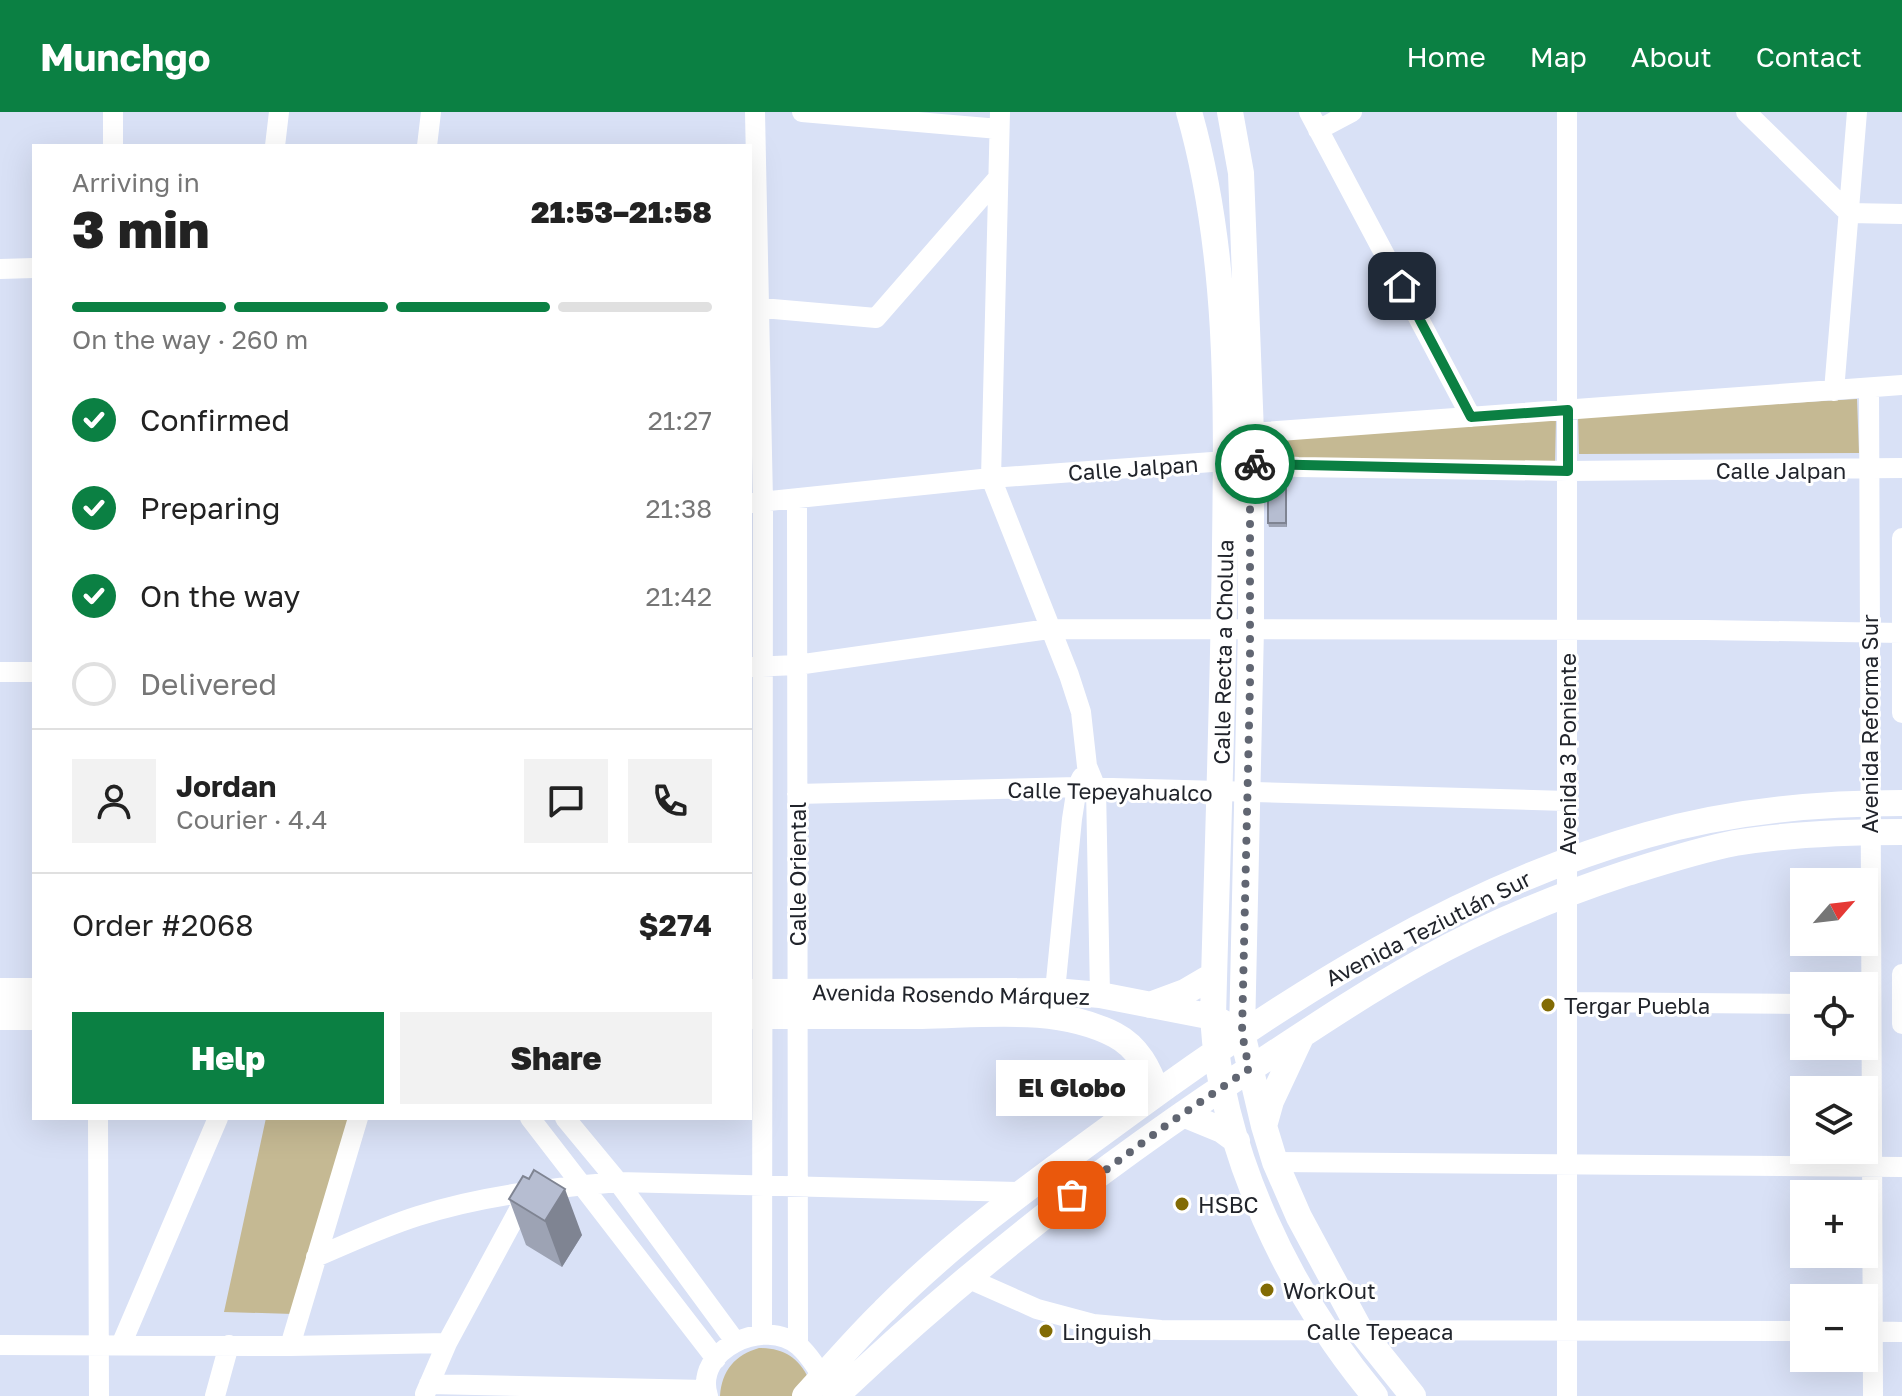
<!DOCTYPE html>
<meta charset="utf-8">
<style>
body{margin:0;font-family:"Golos Text",sans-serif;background:#f2f2f2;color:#222;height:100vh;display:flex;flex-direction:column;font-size:30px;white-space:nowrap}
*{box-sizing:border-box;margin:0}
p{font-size:26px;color:#767676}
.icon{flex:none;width:44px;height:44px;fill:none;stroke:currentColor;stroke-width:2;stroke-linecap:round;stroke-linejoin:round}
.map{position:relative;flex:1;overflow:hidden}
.sheet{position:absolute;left:32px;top:32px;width:720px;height:976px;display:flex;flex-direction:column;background:#fff;border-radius:0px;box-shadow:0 8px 32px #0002}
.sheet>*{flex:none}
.needle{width:52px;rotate:62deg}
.fabs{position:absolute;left:1790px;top:756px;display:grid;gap:16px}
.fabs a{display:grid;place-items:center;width:88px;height:88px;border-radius:0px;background:#fff;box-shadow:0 8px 32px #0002;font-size:40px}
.pin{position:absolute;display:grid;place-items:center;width:68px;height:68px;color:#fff;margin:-34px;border-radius:16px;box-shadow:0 4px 12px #0006}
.courier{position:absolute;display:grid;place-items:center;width:80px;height:80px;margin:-40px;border:6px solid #0b8043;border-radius:50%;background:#fff;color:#222;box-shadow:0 2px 10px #0007}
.bubble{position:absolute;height:56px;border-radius:0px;background:#fff;box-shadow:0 8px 32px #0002;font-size:26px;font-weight:800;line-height:56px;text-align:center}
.overview em{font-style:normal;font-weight:800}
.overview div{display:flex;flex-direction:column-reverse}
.overview{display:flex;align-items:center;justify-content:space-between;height:136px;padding:0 40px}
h1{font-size:52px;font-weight:800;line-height:60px}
.bar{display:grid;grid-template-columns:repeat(4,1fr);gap:12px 8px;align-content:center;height:96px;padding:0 40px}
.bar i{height:10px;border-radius:6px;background:#e0e0e0}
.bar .selected{background:#0b8043}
.bar p{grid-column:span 4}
.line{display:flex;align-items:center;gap:20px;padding:0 40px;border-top:2px solid #e0e0e0}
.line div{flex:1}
.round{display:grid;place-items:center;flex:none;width:84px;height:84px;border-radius:0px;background:#f2f2f2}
ol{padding:0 40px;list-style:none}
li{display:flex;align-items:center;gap:24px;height:88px}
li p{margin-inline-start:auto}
li .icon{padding:8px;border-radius:50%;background:#0b8043;color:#fff;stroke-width:4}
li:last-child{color:#767676}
li i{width:44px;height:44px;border:4px solid #e0e0e0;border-radius:50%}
.button{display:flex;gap:16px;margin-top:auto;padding:16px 40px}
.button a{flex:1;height:92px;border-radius:0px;background:#0b8043;color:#fff;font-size:32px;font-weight:800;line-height:92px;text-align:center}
.button a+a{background:#f2f2f2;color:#222}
header{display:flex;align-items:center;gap:48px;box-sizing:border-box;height:112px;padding:0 40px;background:#0b8043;color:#fff}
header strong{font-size:38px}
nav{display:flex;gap:44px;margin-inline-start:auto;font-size:28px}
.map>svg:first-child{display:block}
.green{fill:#c5b993}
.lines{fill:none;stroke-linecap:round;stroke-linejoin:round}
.minor{stroke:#fff;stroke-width:20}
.major{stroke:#fff;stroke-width:26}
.wall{fill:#9da3b4}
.shaded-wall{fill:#7f8492}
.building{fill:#b6bdd1;stroke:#7f8492;stroke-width:2}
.done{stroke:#616672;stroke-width:8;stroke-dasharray:0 14.4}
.route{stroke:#0b8043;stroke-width:10}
.poi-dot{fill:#826b04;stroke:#fff;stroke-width:3}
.labels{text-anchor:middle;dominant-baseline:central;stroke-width:6;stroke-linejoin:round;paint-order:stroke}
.street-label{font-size:22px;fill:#21242b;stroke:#fff}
.poi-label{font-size:22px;fill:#21242b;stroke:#fff;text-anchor:start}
</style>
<header>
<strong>Munchgo</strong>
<nav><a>Home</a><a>Map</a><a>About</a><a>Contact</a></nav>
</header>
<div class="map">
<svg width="1902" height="1284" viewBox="0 0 1902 1284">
<rect width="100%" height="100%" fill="#d9e1f6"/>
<path class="green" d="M1857,287L1859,341L1579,342L1578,304Z
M1556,305L1555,351L1268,348L1269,327Z
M266,1006H351L293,1202L224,1200Z
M759,1236C783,1236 798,1245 809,1267L794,1284H720C722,1258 735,1243 759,1236Z"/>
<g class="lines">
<path class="minor" d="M755,0L763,390L762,1222
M802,0L999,17
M1000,0L991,366L1069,563L1081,600L1087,654L1096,676L1100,883
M1309,0L1471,305
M1746,0L1849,101L1902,102
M1318,18L1352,0
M113,34V0
M275,34L279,0
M427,34L431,0
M0,157L34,156
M750,195L876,206L998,66
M1869,276L1873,1284
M1834,279L1857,0
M1251,321L1902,273
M797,388L798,1233
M750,391L991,366L1226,349L1298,355L1568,359L1902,356
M1902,426V601
M750,555L797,553L1049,517L1705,518L1902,521
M0,560H34
M797,682L1077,675L1567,689
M1902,862V912
M1049,889L1055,879L1072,707L1077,675L1082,665
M1567,890L1804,892
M98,1006L99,1284
M530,1006L716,1247
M565,1006L618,1070L735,1229
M1275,1050L1902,1055
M316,1145C349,1131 383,1115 418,1104C483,1083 551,1076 618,1070L1022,1080
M965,1165L1037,1197L1093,1212L1161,1218L1804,1219
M1864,1219L1902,1220
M0,1233L290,1234L447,1231
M121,1233L218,1006
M290,1234L358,1006
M429,1272L706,1278
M425,1282L447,1231L529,1079
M215,1284L229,1233
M708,1284C693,1238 765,1204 799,1234C810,1244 821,1262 828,1275
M1567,1284V0"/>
<path class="major" d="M1189,0C1229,140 1227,289 1225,433C1223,591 1217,748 1213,905C1221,1040 1289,1181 1375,1284
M1230,0L1241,61L1251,321V516L1242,921L1264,1014L1275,1050L1299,1105L1360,1218L1413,1284
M0,879H34
M750,880L1055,879L1100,883L1213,905L1228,914
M1150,893L1185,880L1214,863
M750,904C807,904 864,904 922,904C985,903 1057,893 1115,923C1138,935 1149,957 1157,981
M0,905H34
M1183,1002L1222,1018L1237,1029
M1264,1014L1271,989L1301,925
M805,1284C831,1256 856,1226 884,1199C959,1123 1048,1061 1134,998C1291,883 1459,776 1647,723C1730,699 1817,691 1902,691
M836,1284C969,1157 1115,1044 1270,944C1320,911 1370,878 1422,849C1487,813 1557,784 1627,761C1662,750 1699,738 1735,731C1790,722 1847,720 1902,720"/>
</g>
<path class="wall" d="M1287,374V415H1269L1268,411Z
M509,1087L582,1123L562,1155L526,1133Z"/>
<path class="shaded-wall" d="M1286,370L1287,374V415L1286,411Z
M565,1077L582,1123L562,1155L545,1109Z"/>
<path class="building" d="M1268,370H1286V411H1268Z
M534,1058L565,1077L545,1109L509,1087L523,1064L529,1067Z"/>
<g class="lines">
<path class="done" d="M1072,1083L1168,1012L1249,957L1242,921L1250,571V352H1255"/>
<path class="route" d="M1255,352L1568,359V298L1471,305L1402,174"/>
</g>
<g class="poi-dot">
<circle cx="1548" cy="893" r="8"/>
<circle cx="1182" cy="1092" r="8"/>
<circle cx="1267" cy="1178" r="8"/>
<circle cx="1046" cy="1219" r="8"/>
</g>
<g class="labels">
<g class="street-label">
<text transform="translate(1133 356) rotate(-4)">Calle Jalpan</text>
<text x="1781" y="358">Calle Jalpan</text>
<text transform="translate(1223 540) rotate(-89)">Calle Recta a Cholula</text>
<text transform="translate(1869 612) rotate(-90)">Avenida Reforma Sur</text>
<text transform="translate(1567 642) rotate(-90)">Avenida 3 Poniente</text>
<text transform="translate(1110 679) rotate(1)">Calle Tepeyahualco</text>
<text transform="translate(797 762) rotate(-90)">Calle Oriental</text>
<text transform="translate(1428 816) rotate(-27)">Avenida Teziutlán Sur</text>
<text transform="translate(951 882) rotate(1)">Avenida Rosendo Márquez</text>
<text x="1380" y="1219">Calle Tepeaca</text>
</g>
<g class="poi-label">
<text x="1564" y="893">Tergar Puebla</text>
<text x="1198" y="1092">HSBC</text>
<text x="1283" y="1178">WorkOut</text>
<text x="1062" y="1219">Linguish</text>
</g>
</g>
</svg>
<div class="fabs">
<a><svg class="needle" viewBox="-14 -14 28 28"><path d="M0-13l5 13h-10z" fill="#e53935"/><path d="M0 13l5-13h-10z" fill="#767676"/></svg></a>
<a><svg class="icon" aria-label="locate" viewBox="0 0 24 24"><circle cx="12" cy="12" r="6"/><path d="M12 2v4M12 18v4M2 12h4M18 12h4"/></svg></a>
<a><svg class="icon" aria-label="layers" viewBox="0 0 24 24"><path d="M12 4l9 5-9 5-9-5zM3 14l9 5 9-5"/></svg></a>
<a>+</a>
<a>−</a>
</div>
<div class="pin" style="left:1072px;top:1083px;background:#ea580c"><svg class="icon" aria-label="bag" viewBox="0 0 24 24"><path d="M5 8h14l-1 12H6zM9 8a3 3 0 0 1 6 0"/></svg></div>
<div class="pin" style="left:1402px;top:174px;background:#1f2937"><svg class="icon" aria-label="home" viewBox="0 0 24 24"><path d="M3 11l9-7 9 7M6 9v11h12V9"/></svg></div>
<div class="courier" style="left:1255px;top:352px"><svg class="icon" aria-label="bike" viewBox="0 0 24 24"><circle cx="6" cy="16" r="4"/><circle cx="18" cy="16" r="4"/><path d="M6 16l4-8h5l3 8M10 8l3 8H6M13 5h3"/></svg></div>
<div class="bubble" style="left:996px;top:948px;width:152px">El Globo</div>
<section class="sheet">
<div class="overview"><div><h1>3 min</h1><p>Arriving in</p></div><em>21:53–21:58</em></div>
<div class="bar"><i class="selected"></i><i class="selected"></i><i class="selected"></i><i></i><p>On the way · 260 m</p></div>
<ol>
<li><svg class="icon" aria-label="check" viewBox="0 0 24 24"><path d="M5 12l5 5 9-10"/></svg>Confirmed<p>21:27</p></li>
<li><svg class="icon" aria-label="check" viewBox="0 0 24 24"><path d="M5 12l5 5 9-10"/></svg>Preparing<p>21:38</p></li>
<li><svg class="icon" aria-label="check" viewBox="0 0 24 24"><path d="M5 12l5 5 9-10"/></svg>On the way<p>21:42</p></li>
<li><i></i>Delivered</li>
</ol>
<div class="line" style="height:144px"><a class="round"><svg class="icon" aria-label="person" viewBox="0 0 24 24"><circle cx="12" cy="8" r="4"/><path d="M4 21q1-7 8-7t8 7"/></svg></a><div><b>Jordan</b><p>Courier · 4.4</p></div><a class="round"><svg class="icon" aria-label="chat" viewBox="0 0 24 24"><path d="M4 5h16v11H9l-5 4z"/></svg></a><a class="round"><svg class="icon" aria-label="phone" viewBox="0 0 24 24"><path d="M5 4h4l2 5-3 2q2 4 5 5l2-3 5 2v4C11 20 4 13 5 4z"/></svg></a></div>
<div class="line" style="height:104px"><div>Order #2068</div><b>$274</b></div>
<div class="button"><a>Help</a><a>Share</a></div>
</section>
</div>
